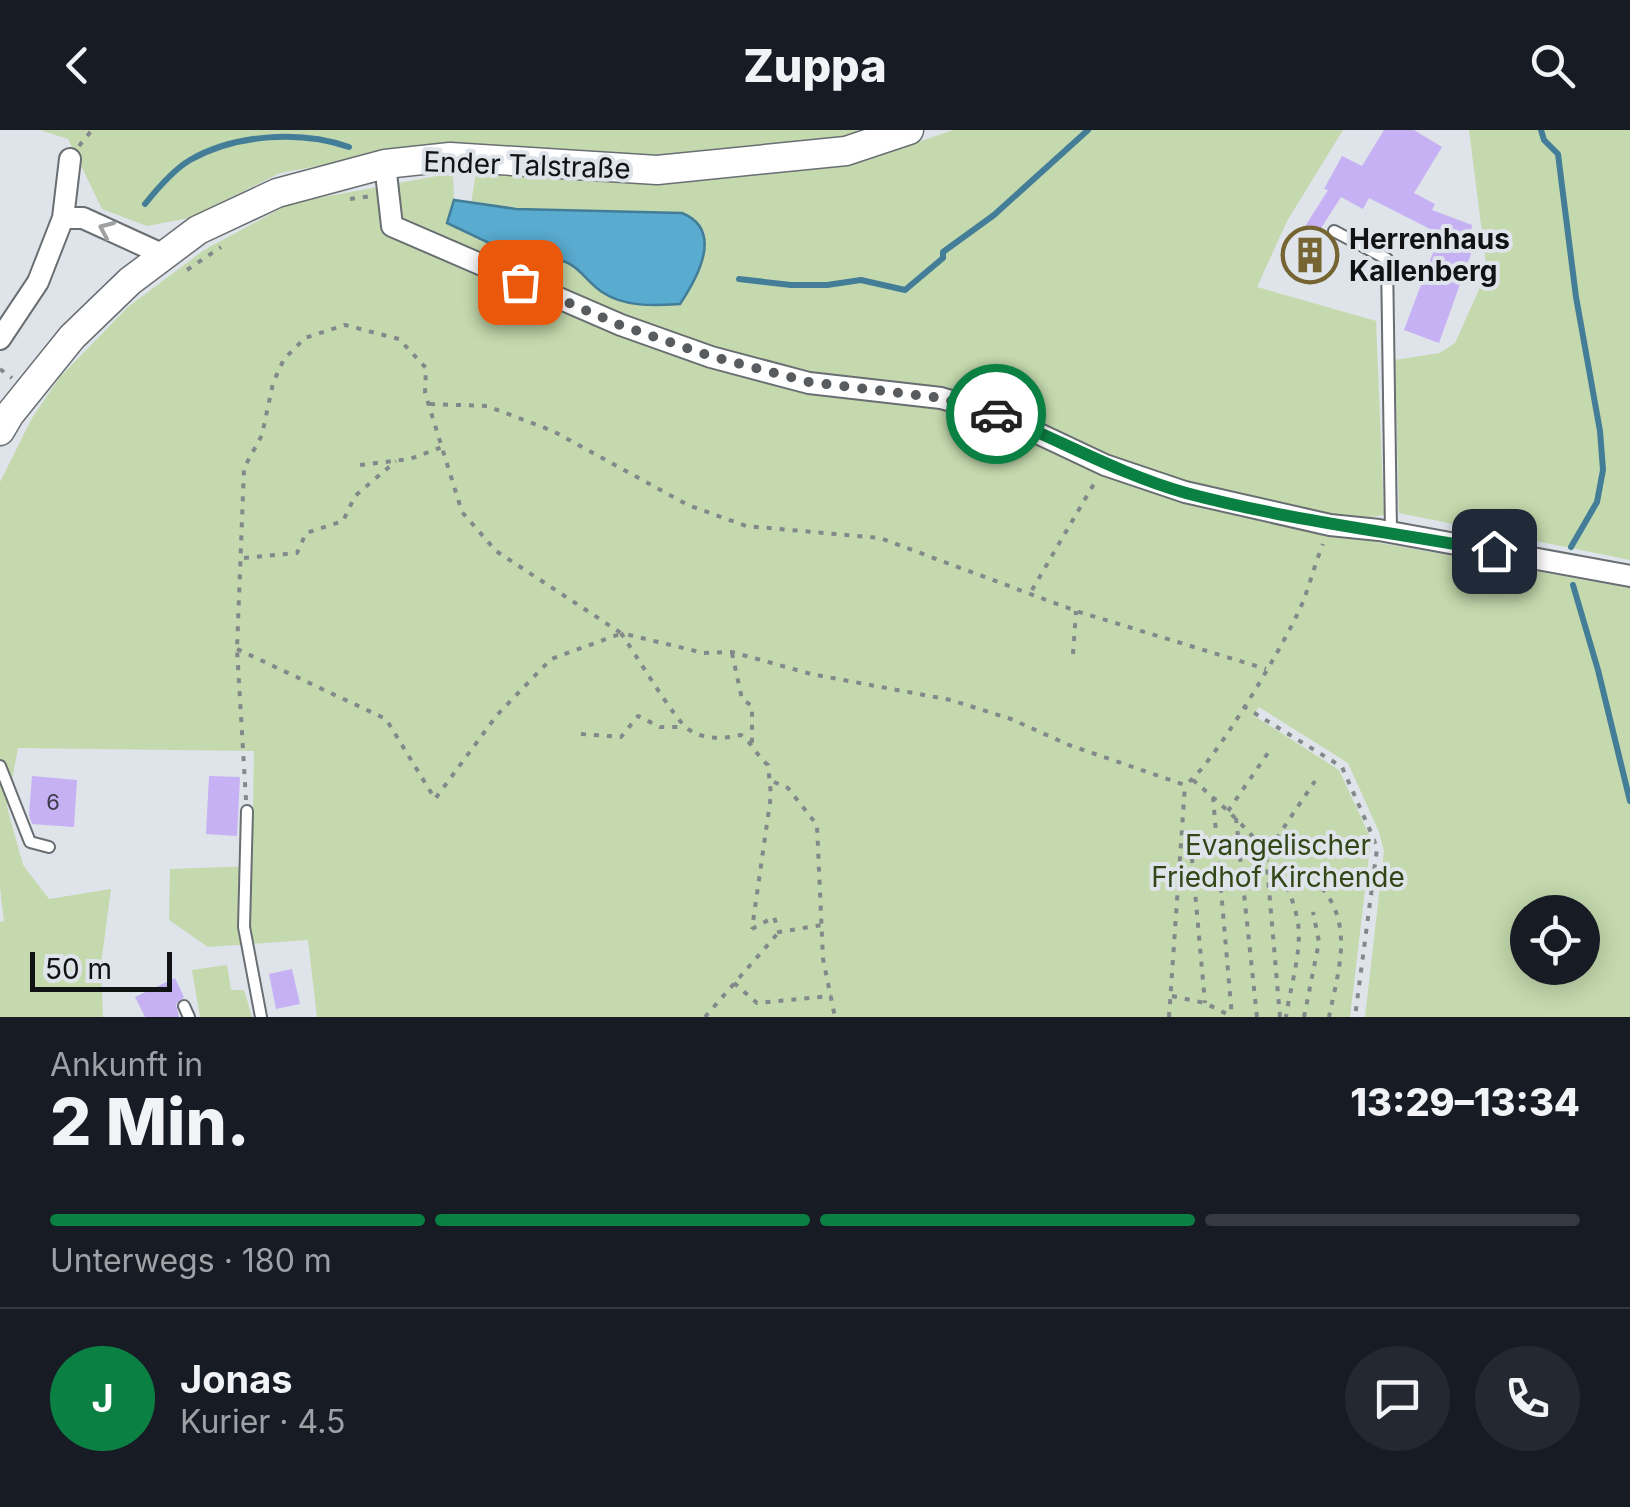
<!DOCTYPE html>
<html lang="de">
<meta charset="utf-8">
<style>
body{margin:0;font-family:Inter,sans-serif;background:#242831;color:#f1f3f6;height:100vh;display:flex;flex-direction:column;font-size:38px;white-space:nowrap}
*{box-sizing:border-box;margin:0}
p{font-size:32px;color:#9ea1a6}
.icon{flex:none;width:55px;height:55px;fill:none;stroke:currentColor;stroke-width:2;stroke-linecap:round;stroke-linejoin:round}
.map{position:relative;height:887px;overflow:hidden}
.details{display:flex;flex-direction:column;background:#171b24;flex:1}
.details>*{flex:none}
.tools{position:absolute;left:1510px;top:765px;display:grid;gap:20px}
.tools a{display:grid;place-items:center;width:90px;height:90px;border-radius:50%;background:#171b24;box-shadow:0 5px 25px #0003;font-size:50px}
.scale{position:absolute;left:30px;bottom:25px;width:142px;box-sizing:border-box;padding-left:10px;border:5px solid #101214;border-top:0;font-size:28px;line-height:35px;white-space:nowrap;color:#101214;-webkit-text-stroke:8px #dee4e9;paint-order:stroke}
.pin{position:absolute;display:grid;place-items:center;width:85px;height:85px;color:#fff;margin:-42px;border-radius:20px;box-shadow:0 5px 15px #0006}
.courier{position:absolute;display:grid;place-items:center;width:100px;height:100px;margin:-50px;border:8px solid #0b8043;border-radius:50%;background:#fff;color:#222;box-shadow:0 2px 12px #0007}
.head em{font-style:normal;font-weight:800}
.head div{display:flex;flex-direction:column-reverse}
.head{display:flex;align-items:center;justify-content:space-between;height:170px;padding:0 50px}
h1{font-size:65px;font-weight:800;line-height:75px}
.bar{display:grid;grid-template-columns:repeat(4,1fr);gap:15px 10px;align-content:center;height:120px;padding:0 50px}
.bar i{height:12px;border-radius:8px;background:#363941}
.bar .selected{background:#0b8043}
.bar p{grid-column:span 4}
.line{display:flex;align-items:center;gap:25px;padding:0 50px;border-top:2px solid #363941}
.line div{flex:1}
.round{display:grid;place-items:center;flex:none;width:105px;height:105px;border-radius:52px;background:#242831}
header{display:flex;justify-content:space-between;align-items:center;height:130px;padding:0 50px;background:#171b24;font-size:45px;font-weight:800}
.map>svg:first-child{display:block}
.green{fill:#c4d9ad;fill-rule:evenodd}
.water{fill:#59abcf;stroke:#437d97;stroke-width:2.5}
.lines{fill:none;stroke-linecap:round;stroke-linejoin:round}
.stream{stroke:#437d97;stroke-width:6}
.building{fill:#c6b1f4}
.lane-casing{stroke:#696e72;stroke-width:14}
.street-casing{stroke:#696e72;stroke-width:24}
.secondary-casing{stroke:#696e72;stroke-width:31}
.path{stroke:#83888b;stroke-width:4;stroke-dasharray:5 8;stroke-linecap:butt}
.lane{stroke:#fff;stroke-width:10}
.street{stroke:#fff;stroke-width:20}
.secondary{stroke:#fff;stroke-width:28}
.oneway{stroke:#9fa0a1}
.done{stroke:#585c5f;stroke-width:10;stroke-dasharray:0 18}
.route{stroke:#0b8043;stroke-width:12}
.labels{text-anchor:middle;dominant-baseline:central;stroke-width:8;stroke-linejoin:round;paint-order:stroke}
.number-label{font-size:22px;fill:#3e3a4c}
.street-label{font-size:28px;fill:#101214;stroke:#dee4e9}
.poi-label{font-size:28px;font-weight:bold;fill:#101214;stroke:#dee4e9;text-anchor:start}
.park-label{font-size:28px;fill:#324617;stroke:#dee4e9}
</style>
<header><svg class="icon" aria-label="back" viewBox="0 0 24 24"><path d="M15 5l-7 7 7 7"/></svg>Zuppa<svg class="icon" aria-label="search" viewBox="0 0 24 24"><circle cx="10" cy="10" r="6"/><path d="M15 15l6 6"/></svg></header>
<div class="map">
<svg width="1630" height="887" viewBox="0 0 1630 887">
<rect width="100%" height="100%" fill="#dee4e9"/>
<path class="green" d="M40,0H873L843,10L656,29L377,25L280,43L189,88L147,96L102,79L68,9Z
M953,0H1343L1287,91L1257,157L1376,191L1384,385L1372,387L1375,412L1630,458V887H1365L1384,721L1379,702L1348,633L1259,577L1253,585L1339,640L1371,709L1350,887H317L308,810L208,817L169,790L170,739L252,736L254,621L18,618L7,677L23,735L49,769L111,759L101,834L103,887H0V792L4,791L0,758V352L32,288L60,247L128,177L204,120L291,73L453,43L454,70L448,93L564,129L585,142L601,161L623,171L652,176L680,174L705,103L699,93L690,87L620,81L516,79L471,73L476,43L653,50L852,35ZM1528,782H1582V838H1528Z
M1469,0H1630V430L1399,383L1395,230L1440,223L1455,213L1487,142Z
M227,835L231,860H244L252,887H200L192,840Z"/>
<path class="water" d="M454,70L516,79L682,83C724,100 698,147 680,174C654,176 624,177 602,162C582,148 579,132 551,128L538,136L447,93Z"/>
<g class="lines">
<path class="stream" d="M1541,0L1544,10L1558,24L1576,167L1600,301L1603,340L1597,372L1571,417
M145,74C157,59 173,40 190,30C235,4 301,0 349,17
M739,149L791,155H827L861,150L905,160L943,128V122L994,85L1088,0
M1573,455L1598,540L1630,671"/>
</g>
<path class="building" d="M1384,0H1414L1442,17L1414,63L1435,74L1432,80L1472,95L1469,116L1473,118L1439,213L1404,200L1440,104L1369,68L1363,79L1341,67L1316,106L1337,117L1318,153L1282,133L1328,60L1324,59L1342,26L1362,36Z
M32,646L77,650L74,697L32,694L29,685Z
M209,646L240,647L237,706L206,704Z
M292,839L300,874L276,879L269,844Z
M175,848L184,867L176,874L179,887H145L135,867Z"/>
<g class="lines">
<g class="lane-casing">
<path id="lane" d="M1334,101L1387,129L1391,401
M0,636L30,712L49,717
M247,681L244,797L261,887
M184,876L189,887"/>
</g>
<g class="street-casing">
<path id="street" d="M385,34L392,96L621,195L711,227L809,253L941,268L999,285L1105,335L1185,362L1330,395L1379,400L1630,446
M63,88H83L164,125
M0,209L38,152L63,88L70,29"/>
</g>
<g class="secondary-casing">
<path id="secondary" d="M0,301L10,284L72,207L130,151L198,100L277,63L385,34L450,27L657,40L846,21L909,0"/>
</g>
<path class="path" d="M79,16L92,0
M350,69L371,66
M187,140L221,117
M0,239L12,248
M430,274L487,276L553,301L688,375L746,396L880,408L1076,481L1266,539
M360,335L410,329L442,317
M244,428L297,423L306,403L343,391L355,366L396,331
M1032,460L1095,352
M621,503C634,522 675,590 688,599C704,610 723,609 741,605C753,614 756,625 768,635L771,665L752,799
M237,519L386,589L435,669L497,585L551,529L620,504
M732,523L742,569L752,576V613
M1073,524L1076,481
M1243,576L1342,637L1373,707L1377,719L1355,887
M581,604L621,607L638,586L660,597H685
M1193,650C1237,688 1288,732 1298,793C1302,822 1290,858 1286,887
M774,652L788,658L817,695L823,829L835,887
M1213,667L1232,887
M246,670L237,519L244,338L262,305L273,253L284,229L305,208L345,195L399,209L426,238L425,263L462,382L496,421L621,503L704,523L732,522L811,544L951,570L1011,589L1069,615L1185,655C1213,636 1279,522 1296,487C1308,464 1313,438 1323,414
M1228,681L1270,620
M1236,688L1257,887
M1192,728L1205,873
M1322,758C1354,796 1338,842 1329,887
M752,799L774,787L779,802L822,795
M734,853L757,873L831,866
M1172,866L1205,873L1233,887
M705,887L779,802
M1169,887L1185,655
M1280,887L1266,724L1315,651
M1304,887L1319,812L1313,782"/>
<use href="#lane" class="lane"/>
<use href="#street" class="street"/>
<use href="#secondary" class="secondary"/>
</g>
<defs><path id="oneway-chevron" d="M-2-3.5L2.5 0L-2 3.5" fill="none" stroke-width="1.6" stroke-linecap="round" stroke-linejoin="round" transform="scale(2.5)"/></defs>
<use class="oneway" href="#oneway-chevron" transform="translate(106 99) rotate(-156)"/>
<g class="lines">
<path class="done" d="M520,152L620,195L710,226L809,252L941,268L996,284"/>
<path class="route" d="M996,284C1060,310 1119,344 1186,363C1287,390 1391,402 1494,421"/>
</g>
<defs>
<g id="building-ring" transform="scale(2.875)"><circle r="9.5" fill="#dee4e9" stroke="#766432" stroke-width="1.5"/><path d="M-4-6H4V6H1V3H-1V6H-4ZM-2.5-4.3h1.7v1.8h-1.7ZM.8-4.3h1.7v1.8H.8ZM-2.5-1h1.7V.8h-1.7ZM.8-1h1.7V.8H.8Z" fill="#766432"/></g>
</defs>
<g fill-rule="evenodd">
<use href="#building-ring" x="1310" y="125"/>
</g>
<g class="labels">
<g class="number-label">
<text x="53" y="672">6</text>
</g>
<g class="street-label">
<text transform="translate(527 35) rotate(2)">Ender Talstraße</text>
</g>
<g class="poi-label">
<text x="1349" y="109">Herrenhaus<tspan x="1349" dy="32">Kallenberg</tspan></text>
</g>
<g class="park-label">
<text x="1278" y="715">Evangelischer<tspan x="1278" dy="32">Friedhof Kirchende</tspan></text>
</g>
</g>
</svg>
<div class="tools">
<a><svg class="icon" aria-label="locate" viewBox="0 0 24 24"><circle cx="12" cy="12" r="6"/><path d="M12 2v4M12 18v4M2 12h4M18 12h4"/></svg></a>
</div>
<div class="scale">50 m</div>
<div class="pin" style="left:520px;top:152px;background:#ea580c"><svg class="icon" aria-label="bag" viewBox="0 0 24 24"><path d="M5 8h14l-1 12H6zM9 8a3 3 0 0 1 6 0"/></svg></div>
<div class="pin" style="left:1494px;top:421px;background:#1f2937"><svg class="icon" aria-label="home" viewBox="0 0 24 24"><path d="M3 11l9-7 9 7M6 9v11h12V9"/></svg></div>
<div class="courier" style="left:996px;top:284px"><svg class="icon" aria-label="car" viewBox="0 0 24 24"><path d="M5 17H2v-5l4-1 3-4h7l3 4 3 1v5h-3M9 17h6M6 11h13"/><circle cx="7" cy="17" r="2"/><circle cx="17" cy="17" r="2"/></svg></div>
</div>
<section class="details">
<div class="head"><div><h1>2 Min.</h1><p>Ankunft in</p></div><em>13:29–13:34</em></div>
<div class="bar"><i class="selected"></i><i class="selected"></i><i class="selected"></i><i></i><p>Unterwegs · 180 m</p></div>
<div class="line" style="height:180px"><b class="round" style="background:#0b8043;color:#fff">J</b><div><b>Jonas</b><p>Kurier · 4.5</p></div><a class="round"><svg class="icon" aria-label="chat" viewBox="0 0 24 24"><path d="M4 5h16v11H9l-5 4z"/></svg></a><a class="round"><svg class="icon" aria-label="phone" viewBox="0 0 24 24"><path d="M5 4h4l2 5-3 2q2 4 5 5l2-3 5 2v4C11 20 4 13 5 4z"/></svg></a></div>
</section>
